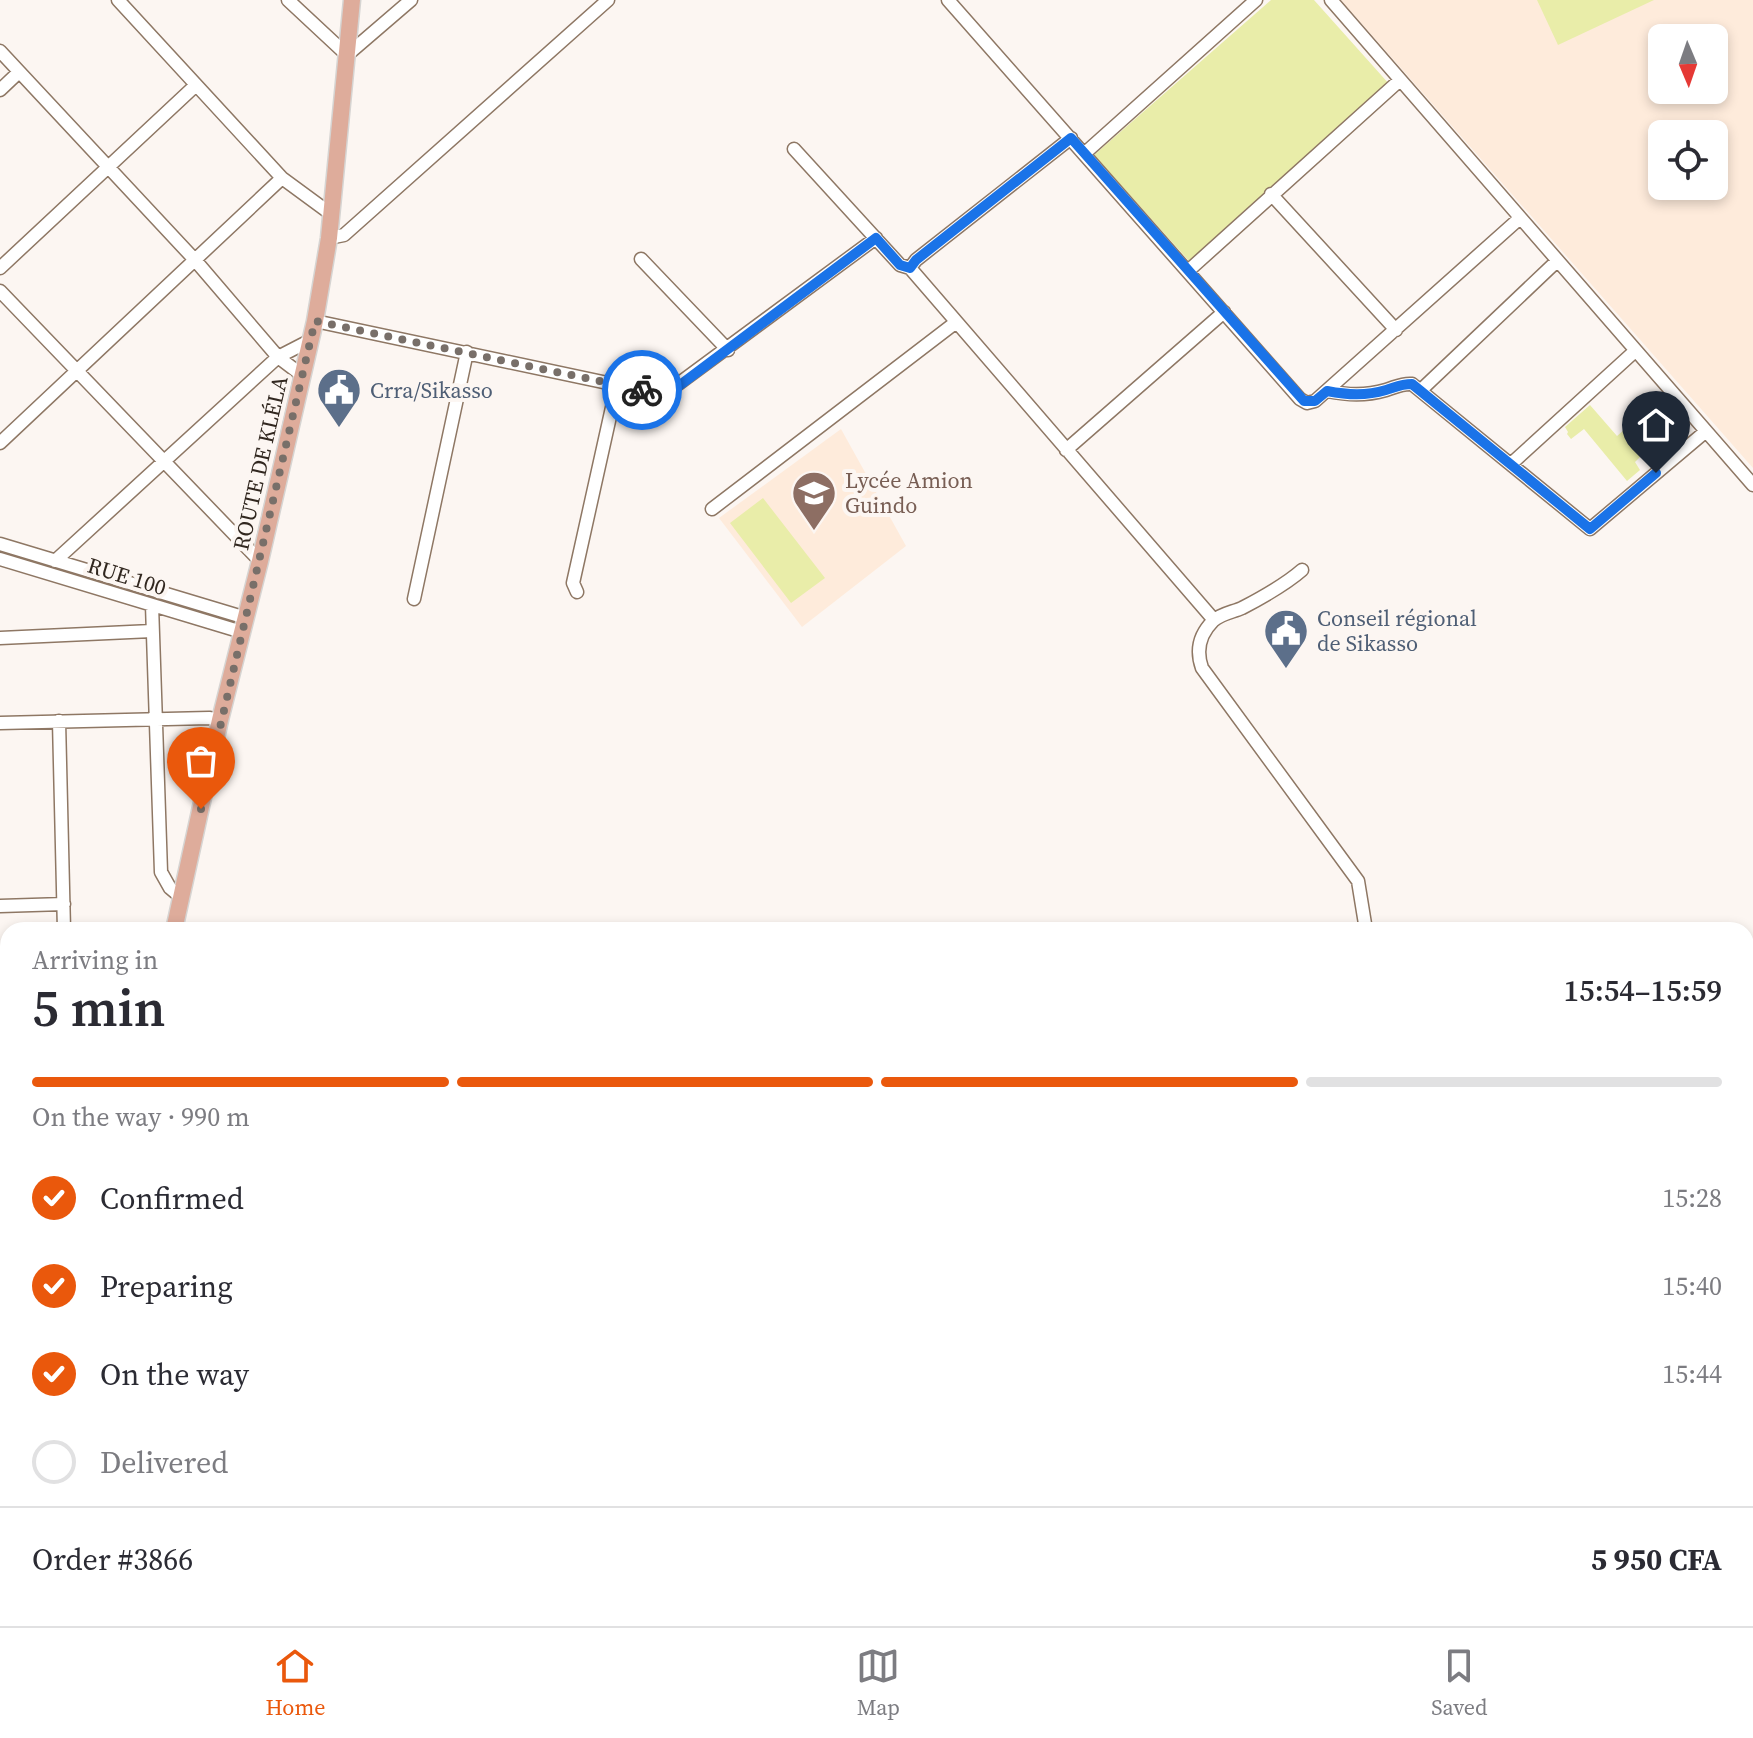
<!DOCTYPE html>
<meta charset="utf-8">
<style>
body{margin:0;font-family:"Source Serif 4",serif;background:#f2f2f3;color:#2b2b33;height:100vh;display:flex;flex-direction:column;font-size:30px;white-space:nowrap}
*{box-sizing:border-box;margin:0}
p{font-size:26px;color:#7c7c81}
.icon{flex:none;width:44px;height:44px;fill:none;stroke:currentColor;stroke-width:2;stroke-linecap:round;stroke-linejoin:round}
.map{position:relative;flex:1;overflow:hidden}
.sheet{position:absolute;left:0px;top:922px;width:1754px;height:704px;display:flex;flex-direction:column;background:#fff;border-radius:24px 24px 0 0;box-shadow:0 4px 12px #0003}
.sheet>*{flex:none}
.needle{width:52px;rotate:178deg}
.controls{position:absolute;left:1648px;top:24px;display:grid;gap:16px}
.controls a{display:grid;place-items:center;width:80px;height:80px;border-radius:12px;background:#fff;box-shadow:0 4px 12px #0003;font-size:40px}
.pin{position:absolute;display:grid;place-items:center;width:68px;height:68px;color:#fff;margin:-82px -34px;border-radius:50% 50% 50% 0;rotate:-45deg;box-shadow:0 0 8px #0007}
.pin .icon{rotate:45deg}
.courier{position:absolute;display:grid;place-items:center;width:80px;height:80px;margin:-40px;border:6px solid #1a73e8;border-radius:50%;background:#fff;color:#222;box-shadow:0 2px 10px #0007}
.overview em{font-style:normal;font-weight:600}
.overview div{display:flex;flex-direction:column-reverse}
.overview{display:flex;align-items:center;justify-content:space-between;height:136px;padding:0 32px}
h1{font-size:52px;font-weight:600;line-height:60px}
.bar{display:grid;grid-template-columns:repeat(4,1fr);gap:12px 8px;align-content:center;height:96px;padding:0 32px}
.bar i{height:10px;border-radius:6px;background:#e1e1e2}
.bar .selected{background:#ea580c}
.bar p{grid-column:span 4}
.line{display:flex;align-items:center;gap:20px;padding:0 32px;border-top:2px solid #e1e1e2}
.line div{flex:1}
ol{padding:0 32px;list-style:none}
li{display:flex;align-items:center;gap:24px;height:88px}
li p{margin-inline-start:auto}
li .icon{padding:8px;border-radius:50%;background:#ea580c;color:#fff;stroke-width:4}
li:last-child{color:#7c7c81}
li i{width:44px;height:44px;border:4px solid #e1e1e2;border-radius:50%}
.dock{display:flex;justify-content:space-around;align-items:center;height:112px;border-top:2px solid #e1e1e2;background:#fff;font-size:22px;color:#7c7c81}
.dock a{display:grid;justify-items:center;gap:4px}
.dock .selected{color:#ea580c}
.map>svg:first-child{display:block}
.built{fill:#feebdb;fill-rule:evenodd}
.green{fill:#e9eda9}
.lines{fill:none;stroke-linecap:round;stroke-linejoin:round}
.minor-casing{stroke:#8e7764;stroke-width:15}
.major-casing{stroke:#d6d4d2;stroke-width:19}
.minor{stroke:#fff;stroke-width:12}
.major{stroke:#deac9b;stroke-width:16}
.done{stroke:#786f69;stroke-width:8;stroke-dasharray:0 14.4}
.route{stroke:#1a73e8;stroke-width:10}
.labels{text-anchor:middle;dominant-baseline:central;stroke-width:8;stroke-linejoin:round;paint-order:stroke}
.service-label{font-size:22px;fill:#4e5e75;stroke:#fcf6f2;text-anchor:start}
.street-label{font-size:22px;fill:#31271f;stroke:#fcf6f2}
.education-label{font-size:22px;fill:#785e54;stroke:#fcf6f2;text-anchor:start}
</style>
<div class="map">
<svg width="1753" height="1626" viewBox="0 0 1753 1626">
<rect width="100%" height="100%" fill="#fcf6f2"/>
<path class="built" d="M1341,0H1753V468ZM1662,38H1714V90H1662ZM1662,134H1714V186H1662Z
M841,429L906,546L802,627L719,518Z"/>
<path class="green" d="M1271,0H1314L1390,85L1189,261L1094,155Z
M1537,0H1654L1558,45Z
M1590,405L1617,436L1625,429L1645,452L1635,462L1640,470L1627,481L1584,429L1571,439L1567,434L1568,432L1565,427Z
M763,498L825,578L791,603L730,523Z"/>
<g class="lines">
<g class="minor-casing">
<path id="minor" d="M118,0L282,178L331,214
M288,0L347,55L411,0
M948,0L1300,399L1307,403L1315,401L1520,218
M1331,0L1753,485
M0,51L195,260L278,357L303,376
M0,90L19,72
M794,149L900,265L910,268L1214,620
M1085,153L1256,0
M1271,194L1396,330
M329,238L344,235L608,0
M641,259L728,350
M0,268L196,85
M910,268L916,260L1071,138
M1188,271L1400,80
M0,291L260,561
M315,321L617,385L666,393L876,238
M1421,390L1557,261
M1327,391C1348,395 1365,396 1386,390C1396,387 1402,383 1412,384L1590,529L1705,432
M0,443L282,178
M1066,450L1224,312
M1511,464L1635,351
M712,509L955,323
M0,544L246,618
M0,559L242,632
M55,561L278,357L311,340
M1302,570C1285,585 1263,597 1242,608C1233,612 1220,614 1213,621C1199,635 1196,651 1202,668L1358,881L1366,930
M577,592L573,583L617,385
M414,599L467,352
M152,605L161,872L170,888L182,898
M0,638L152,631
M59,721L64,930
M0,723L209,718L220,720
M0,906L64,904
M1746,965L1753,958
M0,994H8
M1746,1132L1753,1130
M0,1221H8
M1746,1378L1753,1376
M0,1413L8,1412
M0,1498L8,1497
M1746,1521L1753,1545
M1746,1600L1753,1598
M708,1618L766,1626
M1655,1625L1680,1618
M248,1626L249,1618
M478,1626L485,1618
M666,1626L668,1618
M843,1626L849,1618
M1232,1626L1233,1618"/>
</g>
<g class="major-casing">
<path id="major" d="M174,930L220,720L260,561L315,321L329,238L352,0
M74,1626L75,1618"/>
</g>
<use href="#minor" class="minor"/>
<use href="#major" class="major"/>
</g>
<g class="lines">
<path class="done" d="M201,809L315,321L642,390"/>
<path class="route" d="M642,390L658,393L672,391L876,238L900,265L910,268L916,260L1071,138L1304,401H1315L1327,391C1348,395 1366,396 1386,390C1396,387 1401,384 1412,384L1590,529L1656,473"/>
</g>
<defs>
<g id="civic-pin" transform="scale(2.3)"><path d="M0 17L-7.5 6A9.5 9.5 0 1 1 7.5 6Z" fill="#5c6f8a" stroke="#fcf6f2"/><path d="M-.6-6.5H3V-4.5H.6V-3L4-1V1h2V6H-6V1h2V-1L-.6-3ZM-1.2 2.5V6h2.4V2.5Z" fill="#fff"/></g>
<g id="school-pin" transform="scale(2.3)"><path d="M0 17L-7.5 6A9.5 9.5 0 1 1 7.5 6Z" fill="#8d6e63" stroke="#fcf6f2"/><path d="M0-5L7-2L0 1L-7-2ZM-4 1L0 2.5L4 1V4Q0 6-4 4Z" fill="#fff"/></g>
</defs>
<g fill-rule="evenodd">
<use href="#civic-pin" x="339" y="390"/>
<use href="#school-pin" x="814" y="493"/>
<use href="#civic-pin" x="1286" y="631"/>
</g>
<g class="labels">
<g class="service-label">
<text x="370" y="390">Crra/Sikasso</text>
<text x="1317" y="618">Conseil régional<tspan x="1317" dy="25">de Sikasso</tspan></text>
</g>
<g class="street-label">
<text transform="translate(260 463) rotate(-77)">ROUTE DE KLÉLA</text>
<text transform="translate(127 576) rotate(17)">RUE 100</text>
</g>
<g class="education-label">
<text x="845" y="480">Lycée Amion<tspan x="845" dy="25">Guindo</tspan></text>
</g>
</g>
</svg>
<div class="controls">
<a><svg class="needle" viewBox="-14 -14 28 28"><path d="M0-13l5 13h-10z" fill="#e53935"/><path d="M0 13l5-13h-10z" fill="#7c7c81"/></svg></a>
<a><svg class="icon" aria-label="locate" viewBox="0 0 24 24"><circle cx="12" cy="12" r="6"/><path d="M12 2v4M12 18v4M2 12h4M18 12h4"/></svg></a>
</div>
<div class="pin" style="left:201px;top:809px;background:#ea580c"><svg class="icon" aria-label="bag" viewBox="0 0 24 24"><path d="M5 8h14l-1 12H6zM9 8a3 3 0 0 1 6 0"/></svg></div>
<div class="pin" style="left:1656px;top:473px;background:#1f2937"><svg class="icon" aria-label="home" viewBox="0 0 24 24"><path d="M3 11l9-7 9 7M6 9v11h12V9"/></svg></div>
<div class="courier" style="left:642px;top:390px"><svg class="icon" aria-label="bike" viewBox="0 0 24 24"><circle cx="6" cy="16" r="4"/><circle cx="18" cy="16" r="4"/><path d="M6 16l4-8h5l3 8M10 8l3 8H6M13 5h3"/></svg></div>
<section class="sheet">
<div class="overview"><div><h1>5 min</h1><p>Arriving in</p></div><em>15:54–15:59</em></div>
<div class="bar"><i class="selected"></i><i class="selected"></i><i class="selected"></i><i></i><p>On the way · 990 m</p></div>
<ol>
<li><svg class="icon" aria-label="check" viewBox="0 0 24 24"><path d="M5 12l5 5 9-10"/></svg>Confirmed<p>15:28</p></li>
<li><svg class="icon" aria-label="check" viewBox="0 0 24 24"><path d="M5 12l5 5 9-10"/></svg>Preparing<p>15:40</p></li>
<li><svg class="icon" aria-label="check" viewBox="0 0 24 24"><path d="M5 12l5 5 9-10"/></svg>On the way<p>15:44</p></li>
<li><i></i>Delivered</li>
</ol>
<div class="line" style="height:104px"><div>Order #3866</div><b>5 950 CFA</b></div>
</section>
</div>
<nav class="dock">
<a class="selected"><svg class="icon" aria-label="home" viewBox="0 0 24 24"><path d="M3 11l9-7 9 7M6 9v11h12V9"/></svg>Home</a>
<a><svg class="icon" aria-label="map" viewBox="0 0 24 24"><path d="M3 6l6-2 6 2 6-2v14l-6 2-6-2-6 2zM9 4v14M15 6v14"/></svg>Map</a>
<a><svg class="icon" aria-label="saved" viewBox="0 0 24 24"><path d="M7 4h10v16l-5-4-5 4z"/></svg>Saved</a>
</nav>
